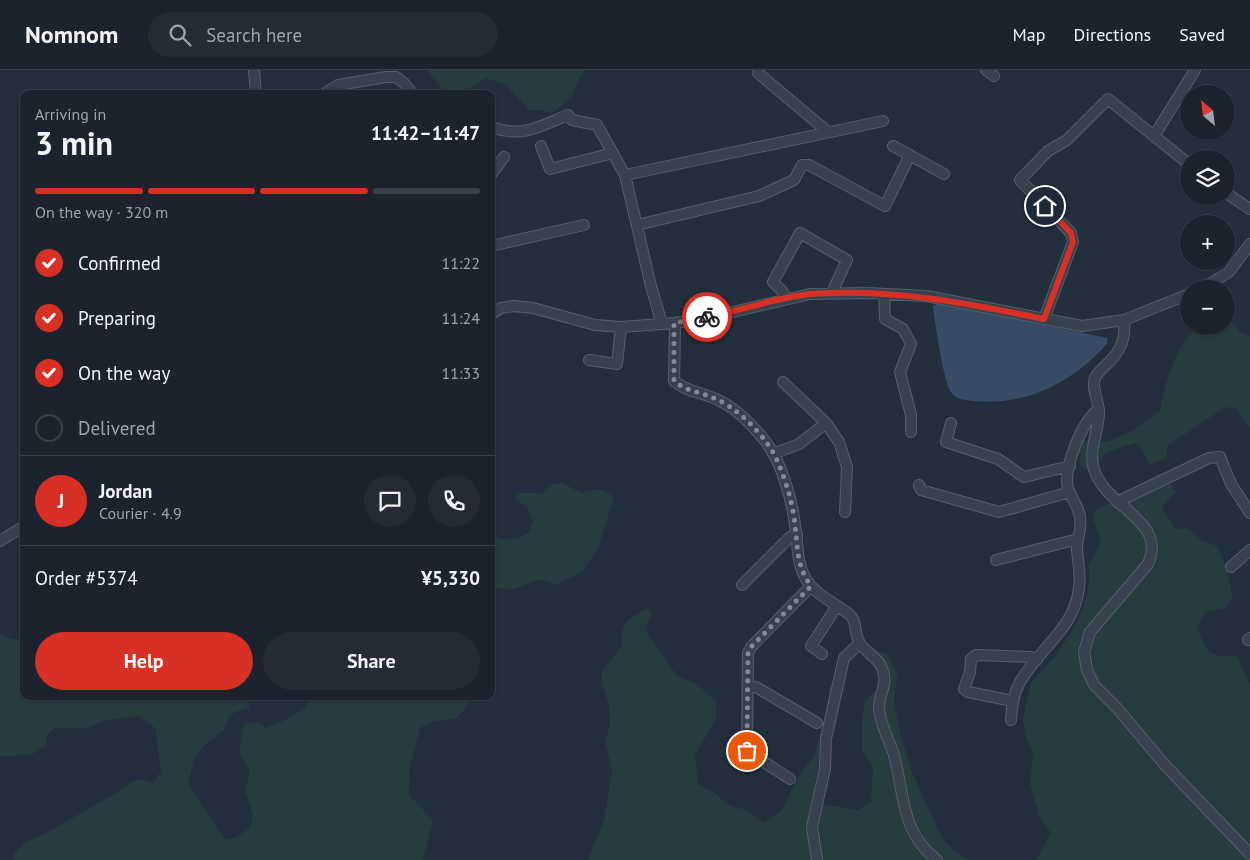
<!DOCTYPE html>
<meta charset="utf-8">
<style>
body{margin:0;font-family:"PT Sans",sans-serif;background:#242b36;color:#f1f3f6;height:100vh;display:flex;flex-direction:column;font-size:19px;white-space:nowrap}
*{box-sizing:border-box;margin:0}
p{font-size:16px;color:#a0a4aa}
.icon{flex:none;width:28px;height:28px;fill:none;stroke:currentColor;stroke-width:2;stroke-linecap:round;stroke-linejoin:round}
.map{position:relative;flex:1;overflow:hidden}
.side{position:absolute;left:20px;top:20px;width:475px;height:610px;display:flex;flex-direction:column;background:#1b232e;border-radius:10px;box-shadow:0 1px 4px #0004,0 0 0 1px #39404a}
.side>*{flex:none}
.needle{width:32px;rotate:332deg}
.buttons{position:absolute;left:1180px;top:15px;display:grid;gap:10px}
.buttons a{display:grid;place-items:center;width:55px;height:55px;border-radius:50%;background:#1b232e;box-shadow:0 1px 4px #0004,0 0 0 1px #39404a;font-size:25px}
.pin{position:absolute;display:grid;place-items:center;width:42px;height:42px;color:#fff;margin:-21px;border:2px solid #fff;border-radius:50%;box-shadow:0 1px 5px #0007}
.courier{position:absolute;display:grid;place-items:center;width:50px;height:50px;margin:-25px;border:4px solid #d93025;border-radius:50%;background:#fff;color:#222;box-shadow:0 1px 6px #0007}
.overview em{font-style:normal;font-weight:800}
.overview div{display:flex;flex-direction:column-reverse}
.overview{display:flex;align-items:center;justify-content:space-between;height:85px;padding:0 15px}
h1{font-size:32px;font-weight:800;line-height:38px}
.bar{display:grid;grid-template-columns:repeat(4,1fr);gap:8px 5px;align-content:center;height:60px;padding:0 15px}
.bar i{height:6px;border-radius:4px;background:#39404a}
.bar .selected{background:#d93025}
.bar p{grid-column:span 4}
.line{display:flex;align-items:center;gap:12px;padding:0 15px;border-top:1px solid #39404a}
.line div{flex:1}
.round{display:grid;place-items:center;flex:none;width:52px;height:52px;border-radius:26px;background:#242b36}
ol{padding:0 15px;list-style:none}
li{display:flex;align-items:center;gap:15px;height:55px}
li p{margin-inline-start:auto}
li .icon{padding:5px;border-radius:50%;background:#d93025;color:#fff;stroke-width:4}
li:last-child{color:#a0a4aa}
li i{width:28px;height:28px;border:2px solid #39404a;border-radius:50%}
.button{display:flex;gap:10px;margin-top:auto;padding:10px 15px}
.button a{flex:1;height:58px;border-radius:30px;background:#d93025;color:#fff;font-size:20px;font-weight:800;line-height:58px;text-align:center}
.button a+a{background:#242b36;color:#f1f3f6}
header{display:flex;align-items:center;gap:30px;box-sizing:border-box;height:70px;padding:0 25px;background:#1b232e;border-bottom:1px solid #39404a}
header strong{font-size:24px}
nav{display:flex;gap:28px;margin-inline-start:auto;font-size:18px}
.search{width:350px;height:45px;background:#242b36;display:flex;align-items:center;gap:12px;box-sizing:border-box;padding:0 18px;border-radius:28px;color:#a0a4aa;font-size:19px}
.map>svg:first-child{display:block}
.green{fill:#263c3f}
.water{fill:#394c67}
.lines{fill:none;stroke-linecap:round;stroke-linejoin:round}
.minor-casing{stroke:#565f6c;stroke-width:12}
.minor{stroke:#38414e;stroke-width:10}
.done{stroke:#828b98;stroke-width:5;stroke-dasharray:0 9}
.route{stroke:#d93025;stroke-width:6}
</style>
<header>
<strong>Nomnom</strong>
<div class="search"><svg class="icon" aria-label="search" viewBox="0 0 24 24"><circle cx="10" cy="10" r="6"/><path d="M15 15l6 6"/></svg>Search here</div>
<nav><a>Map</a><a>Directions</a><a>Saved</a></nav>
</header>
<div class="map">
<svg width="1250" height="790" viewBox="0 0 1250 790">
<rect width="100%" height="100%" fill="#242f3e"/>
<path class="green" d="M426,0H586L581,5L571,27L552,43L542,40L530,41L506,15L486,8L460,24H447Z
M1226,246H1229L1240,262L1250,266V358L1236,339L1225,337L1167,376V388L1149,395L1143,380L1135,373L1107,382L1089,401L1080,395L1079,382L1084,369C1106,382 1143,354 1160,341C1164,317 1177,266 1203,256C1209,254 1220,256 1226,256Z
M563,413L581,423C596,419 602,417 614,427L598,479L582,502L556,515C528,499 524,529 491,516V464C506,472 515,470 529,463L533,451L527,437L516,430V423H542L551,415Z
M1170,413L1176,422L1162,437L1175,459L1188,458L1201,470L1217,476L1227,499L1233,528L1225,538L1205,542L1197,558C1208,584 1208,587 1237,586L1250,614V790H1036L1051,763L1039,746L1030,714L1033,683L1025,665L1023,647L1031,613L1057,584L1072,561L1085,534L1090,506L1088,495L1101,472L1093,450L1094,441L1111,432L1127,434Z
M648,538L652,546L644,558L677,606L697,614L716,632V649L695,685L698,714L715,723L728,735L746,740L764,753L782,740L799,706L814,686L829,634V618L842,588L849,594L833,669L821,690L815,710L824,734L858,740L871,732L873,698L862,680V649L865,631L876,620L879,607L874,597L864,589L871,580L887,584L897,604L894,632L901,667L912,702L942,768L955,782L969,790H588L604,750L612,700L605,672L610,656L609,635L602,613V601L622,576C620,554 629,547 648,538Z
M0,563L11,569L24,570V626H249V638L235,642L228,648L224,660L206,674L194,688L188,714L225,769L236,768L251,756L253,744L245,722L250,701C236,681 238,677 245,654L257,652L266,658C281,651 307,643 312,626H475L457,648L435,651L421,657L410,695L409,725L433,750L423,790H16L12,786L25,772L44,764L117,723L131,712L142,710L153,713L161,701L155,658L139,646L102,651L87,658H55L47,665L46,675L31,685L0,686Z"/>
<path class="water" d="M939,233L1107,268V274C1073,312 1027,336 975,331C966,330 956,330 951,322C943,310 935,253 933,236Z"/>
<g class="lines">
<g class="minor-casing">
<path id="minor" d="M254,0L256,24
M986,0L994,6
M758,3L828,62
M324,24L338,15L386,7H396L404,13L413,24
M491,57C523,68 538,57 568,45L572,50L597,55L625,105L651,216L662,254
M541,76L550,99L613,83
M893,76L944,104
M1189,94L1154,66L1195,0
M491,105L504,87
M625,105L883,51
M1226,123L1250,139
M637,155L759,126L794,110L802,95H809L885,136L910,85
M491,176L584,155
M1202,219L1229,202L1250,174
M884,224L885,249L903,259L911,274L900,302L911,345V362
M786,229L782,221L773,212L800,163L847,190L834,218L835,224
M491,244L501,238L514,236L533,238L595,255L621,257L675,253L724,244L810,224L867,223L926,226L1082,256L1124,250L1189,224
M1044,249L1073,172L1071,163L1020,110L1048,81L1067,70L1108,29L1154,66
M1124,250C1126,271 1120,282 1105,296C1101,300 1097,303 1095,308C1091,319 1099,331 1099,342C1099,361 1088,379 1094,399C1105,438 1168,450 1148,494L1090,562L1084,582L1087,600L1094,615L1117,638L1164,694L1250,784
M675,253L674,311C686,322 703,322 718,330C736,338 754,357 766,372C783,394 793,435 796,462C798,478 797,494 806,509C816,526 836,533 850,545C857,551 854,565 860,573C866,583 878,587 882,598C889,613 879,623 879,638C880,655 889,669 894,685C905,726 900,761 937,790
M589,290L617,294L621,257
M826,353L839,372L847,397L845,442
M951,353L946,372L998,389L1024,407L1070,396
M773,384L799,374L826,353L783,312
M919,415L921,420L999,442L1070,422
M1117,432L1209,388L1220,387L1231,414L1250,443
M0,471L24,456
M996,490L1078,469
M1231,497L1250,480
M742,515L790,467L797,465
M1248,570L1250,568
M822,584L811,576L837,536
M748,617H756L817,653
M1013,631L968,622L964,619L970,602L971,589L976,585L1031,587L1037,590
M1011,650C1012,638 1013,625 1019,614C1037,579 1074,561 1079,518C1081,506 1078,492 1077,480C1077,469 1082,458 1080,446C1078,436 1071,428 1068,418C1063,398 1082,351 1099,339
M790,709L747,681L748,583L751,577L811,516
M817,790L812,757L825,699L826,668L844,588L860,573"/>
</g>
<use href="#minor" class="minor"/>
</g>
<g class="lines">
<path class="done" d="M707,247L674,253V311C687,322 703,322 718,330C736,338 755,357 767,373C780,390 791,426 794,447C798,473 795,494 811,516L751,577L748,583L747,681"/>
<path class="route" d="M707,247C741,241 776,227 811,224C891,218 966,233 1044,249L1073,172L1071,163L1045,136"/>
</g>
</svg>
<div class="buttons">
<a><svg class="needle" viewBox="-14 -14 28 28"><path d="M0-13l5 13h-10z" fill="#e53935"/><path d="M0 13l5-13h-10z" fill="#a0a4aa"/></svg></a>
<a><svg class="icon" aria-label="layers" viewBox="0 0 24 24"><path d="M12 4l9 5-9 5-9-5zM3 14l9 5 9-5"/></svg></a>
<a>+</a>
<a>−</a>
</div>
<div class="pin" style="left:747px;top:681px;background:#ea580c"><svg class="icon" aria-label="bag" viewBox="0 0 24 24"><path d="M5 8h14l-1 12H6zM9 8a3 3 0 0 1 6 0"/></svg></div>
<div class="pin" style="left:1045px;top:136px;background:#1f2937"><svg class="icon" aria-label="home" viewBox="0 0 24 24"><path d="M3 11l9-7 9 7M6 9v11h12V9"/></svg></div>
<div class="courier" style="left:707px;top:247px"><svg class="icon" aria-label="bike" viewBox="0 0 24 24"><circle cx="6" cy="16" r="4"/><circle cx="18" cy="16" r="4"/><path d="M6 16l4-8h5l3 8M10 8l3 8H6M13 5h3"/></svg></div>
<section class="side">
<div class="overview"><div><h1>3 min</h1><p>Arriving in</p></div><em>11:42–11:47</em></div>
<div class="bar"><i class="selected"></i><i class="selected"></i><i class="selected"></i><i></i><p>On the way · 320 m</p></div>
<ol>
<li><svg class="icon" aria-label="check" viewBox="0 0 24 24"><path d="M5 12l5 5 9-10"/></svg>Confirmed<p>11:22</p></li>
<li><svg class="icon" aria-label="check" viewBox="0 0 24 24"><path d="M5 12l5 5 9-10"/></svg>Preparing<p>11:24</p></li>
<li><svg class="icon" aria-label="check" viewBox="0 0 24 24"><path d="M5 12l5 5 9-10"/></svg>On the way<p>11:33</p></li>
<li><i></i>Delivered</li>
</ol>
<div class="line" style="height:90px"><b class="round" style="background:#d93025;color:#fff">J</b><div><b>Jordan</b><p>Courier · 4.9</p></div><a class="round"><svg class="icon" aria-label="chat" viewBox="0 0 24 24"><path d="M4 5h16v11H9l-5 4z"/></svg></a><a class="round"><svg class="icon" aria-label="phone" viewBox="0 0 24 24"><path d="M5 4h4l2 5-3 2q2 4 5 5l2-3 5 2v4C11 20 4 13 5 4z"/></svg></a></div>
<div class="line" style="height:65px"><div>Order #5374</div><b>¥5,330</b></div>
<div class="button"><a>Help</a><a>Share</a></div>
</section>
</div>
